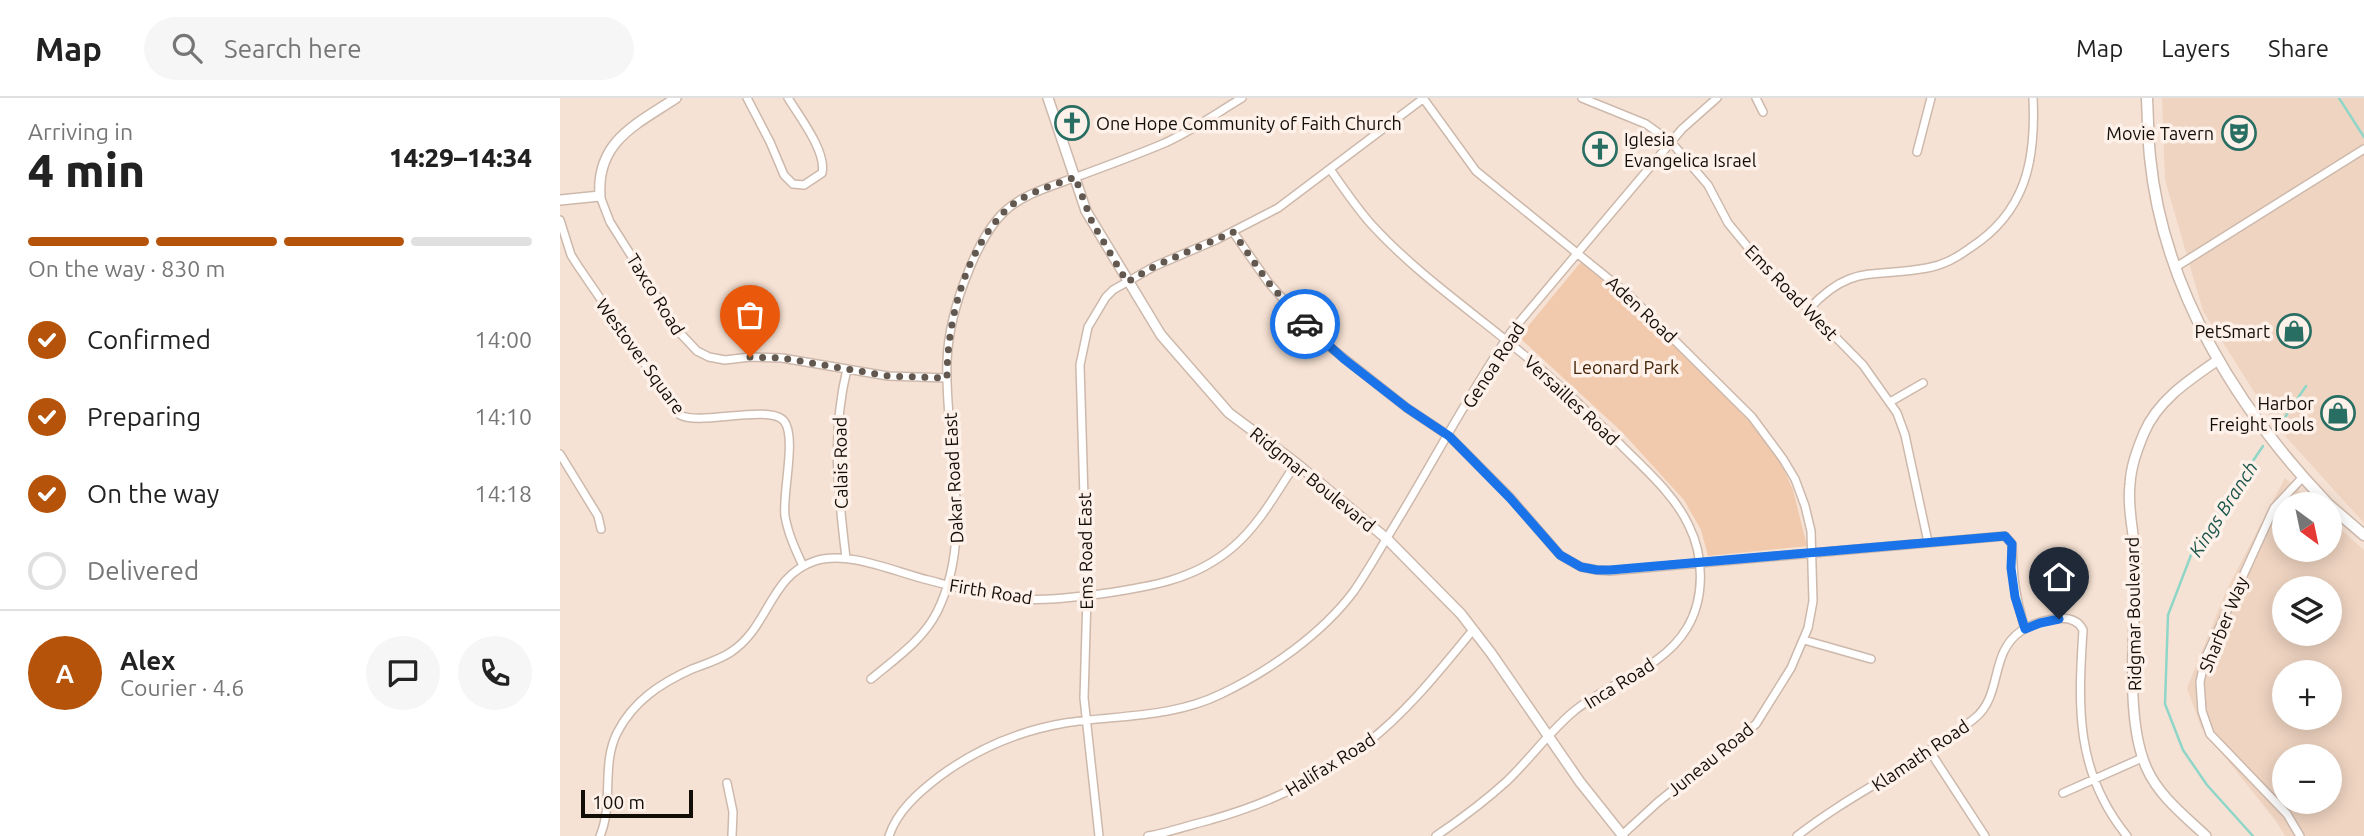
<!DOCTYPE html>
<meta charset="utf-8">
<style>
body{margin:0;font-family:Ubuntu,sans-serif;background:#f6f6f6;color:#222;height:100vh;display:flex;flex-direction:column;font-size:26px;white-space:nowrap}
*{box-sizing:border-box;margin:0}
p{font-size:23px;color:#767676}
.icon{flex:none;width:38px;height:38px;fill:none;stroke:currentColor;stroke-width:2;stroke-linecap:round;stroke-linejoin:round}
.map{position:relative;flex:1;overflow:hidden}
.panel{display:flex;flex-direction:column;background:#fff;width:560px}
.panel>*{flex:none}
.needle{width:46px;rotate:147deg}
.fabs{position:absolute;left:1712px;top:394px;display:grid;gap:14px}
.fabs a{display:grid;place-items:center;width:70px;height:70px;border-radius:50%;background:#fff;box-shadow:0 4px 18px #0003;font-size:35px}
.scale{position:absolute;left:21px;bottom:18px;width:112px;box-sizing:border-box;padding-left:7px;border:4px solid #130d08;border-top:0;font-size:19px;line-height:24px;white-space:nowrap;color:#130d08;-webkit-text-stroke:5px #fdf1e9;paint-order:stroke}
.pin{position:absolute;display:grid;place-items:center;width:60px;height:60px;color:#fff;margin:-72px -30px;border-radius:50% 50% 50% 0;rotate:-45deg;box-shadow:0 0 7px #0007}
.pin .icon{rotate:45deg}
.courier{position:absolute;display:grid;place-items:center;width:70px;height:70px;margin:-35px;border:5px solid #1a73e8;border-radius:50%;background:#fff;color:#222;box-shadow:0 2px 9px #0007}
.overview em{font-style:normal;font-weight:800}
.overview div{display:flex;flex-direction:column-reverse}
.overview{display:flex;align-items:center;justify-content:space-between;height:119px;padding:0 28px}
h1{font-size:46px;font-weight:800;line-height:52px}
.bar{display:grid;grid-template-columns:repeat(4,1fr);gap:10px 7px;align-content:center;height:84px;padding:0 28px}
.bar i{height:9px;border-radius:5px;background:#e0e0e0}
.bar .current{background:#b45309}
.bar p{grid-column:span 4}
.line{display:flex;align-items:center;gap:18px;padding:0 28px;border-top:2px solid #e0e0e0}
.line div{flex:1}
.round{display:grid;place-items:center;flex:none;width:74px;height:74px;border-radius:37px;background:#f6f6f6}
ol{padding:0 28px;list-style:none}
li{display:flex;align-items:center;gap:21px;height:77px}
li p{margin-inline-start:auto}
li .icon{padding:7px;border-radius:50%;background:#b45309;color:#fff;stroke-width:4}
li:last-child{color:#767676}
li i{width:38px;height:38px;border:4px solid #e0e0e0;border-radius:50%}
header{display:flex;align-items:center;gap:42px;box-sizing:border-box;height:98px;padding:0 35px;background:#fff;border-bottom:2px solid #e0e0e0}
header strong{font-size:33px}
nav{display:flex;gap:38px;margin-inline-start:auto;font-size:24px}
.search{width:490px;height:63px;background:#f6f6f6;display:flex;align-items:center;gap:18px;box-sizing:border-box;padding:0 24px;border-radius:38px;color:#767676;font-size:26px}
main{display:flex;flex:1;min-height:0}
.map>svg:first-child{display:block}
.built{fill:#efd4c1;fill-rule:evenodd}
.green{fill:#f1c9ac}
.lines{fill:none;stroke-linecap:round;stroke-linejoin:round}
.stream{stroke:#8fd6c8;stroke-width:2.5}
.minor-casing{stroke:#cdb9ac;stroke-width:10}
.tertiary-casing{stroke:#cdb9ac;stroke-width:12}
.secondary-casing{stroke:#cdb9ac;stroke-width:13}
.minor{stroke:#fff;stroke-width:7}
.tertiary{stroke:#fff;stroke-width:9}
.secondary{stroke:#fff;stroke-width:10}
.done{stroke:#62584f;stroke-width:7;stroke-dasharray:0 12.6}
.route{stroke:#1a73e8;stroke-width:9}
.labels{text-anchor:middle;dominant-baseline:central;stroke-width:7;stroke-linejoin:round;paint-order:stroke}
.poi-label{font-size:18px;fill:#130d08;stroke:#fdf1e9;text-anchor:end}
.street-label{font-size:18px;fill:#130d08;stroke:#fdf1e9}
.park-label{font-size:18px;fill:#442408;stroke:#fdf1e9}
.water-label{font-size:19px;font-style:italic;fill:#19554b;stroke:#fdf1e9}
</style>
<header>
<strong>Map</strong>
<div class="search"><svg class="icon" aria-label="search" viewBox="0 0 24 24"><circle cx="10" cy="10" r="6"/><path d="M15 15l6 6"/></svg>Search here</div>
<nav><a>Map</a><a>Layers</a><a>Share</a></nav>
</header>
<main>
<section class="panel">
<div class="overview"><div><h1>4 min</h1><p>Arriving in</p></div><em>14:29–14:34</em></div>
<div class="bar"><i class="current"></i><i class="current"></i><i class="current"></i><i></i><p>On the way · 830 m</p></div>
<ol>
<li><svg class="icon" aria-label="check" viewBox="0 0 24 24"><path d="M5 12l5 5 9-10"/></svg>Confirmed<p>14:00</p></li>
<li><svg class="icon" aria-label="check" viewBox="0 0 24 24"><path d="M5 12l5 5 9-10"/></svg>Preparing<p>14:10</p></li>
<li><svg class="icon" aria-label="check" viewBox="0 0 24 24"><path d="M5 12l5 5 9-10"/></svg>On the way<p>14:18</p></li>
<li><i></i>Delivered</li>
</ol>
<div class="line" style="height:126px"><b class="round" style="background:#b45309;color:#fff">A</b><div><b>Alex</b><p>Courier · 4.6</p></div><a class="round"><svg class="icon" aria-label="chat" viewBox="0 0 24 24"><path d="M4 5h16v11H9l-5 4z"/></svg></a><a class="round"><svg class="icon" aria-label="phone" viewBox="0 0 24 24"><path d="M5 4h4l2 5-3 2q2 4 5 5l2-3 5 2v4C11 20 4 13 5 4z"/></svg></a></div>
</section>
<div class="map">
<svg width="1804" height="738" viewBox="0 0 1804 738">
<rect width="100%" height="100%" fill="#f6e2d4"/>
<path class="built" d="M1602,0H1804V425L1715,327L1643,213L1605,82Z
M1725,380L1753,406H1724V452H1769V421L1804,452V738H1725L1716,723L1641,629L1627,590L1667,491ZM1724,490H1769V536H1724ZM1724,574H1769V620H1724ZM1724,658H1769V704H1724Z"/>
<path class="green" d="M1020,165H1026L1101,233L1188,322L1221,365L1233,392L1247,448L1148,458L1141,432L1124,402L1062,334L962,242L961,237Z"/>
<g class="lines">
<path class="stream" d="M1779,0L1804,39
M1719,328L1746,288
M1693,738L1647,687L1623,652L1605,606L1608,517L1633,452L1703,348"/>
<g class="minor-casing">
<path id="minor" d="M187,0L210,44L224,77L233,86L244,87L262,75C267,54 239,18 228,0
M863,0L916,73L1071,199L1192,319L1223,361L1235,381L1245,408L1251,433L1253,503L1248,530L1231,570L1196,626L1098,704L1061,738
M1022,0L1086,26L1111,44L1148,87L1168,125L1191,153L1303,267L1337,315L1345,337L1368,444
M1196,0L1203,14
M1357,54L1371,0
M770,71C783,90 796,109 811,126C862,182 928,224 984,274C1009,296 1034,320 1057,343C1082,369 1114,395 1129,428C1144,458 1145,500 1127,530C1102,572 1048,584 1013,614C989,634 970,661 947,683C925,703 901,721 876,738
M40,98L50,124L120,235L137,253L149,259L165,262L190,259L222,260L328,278L387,280
M0,122L11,157L18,168L120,317C139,328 210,306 224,323C237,339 222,396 225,418C228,436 236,453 243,468
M673,134L708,184L756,238L847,310L889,338L950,399L1000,457L1021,469L1037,472L1050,473L1445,438L1452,446C1453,480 1455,497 1465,531
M1616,169L1804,51
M1249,211C1291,165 1314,180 1367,170C1384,167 1396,160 1410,150C1466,114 1476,62 1473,0
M1330,304L1363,285
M0,356L38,418L41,431
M286,460C278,393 271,337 287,271
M1244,542L1311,561
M311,581C335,561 363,542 377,514C416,436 384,346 387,264C388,232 397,201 409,172C417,152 429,128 445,113C462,97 489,89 511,81C541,70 571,59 600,47C629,35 655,16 682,0
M1369,652L1425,738
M167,685L173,714L172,738
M1503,695L1582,660
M40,738C54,705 41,667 57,635C73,603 101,585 132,571C145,566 159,562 171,554C210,528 209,478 255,463C288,452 335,474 368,482C399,490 430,499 461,501C488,503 514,499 540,496C589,489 635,482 673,449C699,427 717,394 736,365
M329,738C337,713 359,694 380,678C418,650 458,633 505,625C557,617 612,620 661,596C709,573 762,536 794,493C805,477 815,460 825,443C868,374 905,301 951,234L1122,31L1157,0
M539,738L524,600L527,498L520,267L528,229L546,199L553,192L595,168L656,142L718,110L864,0
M588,738C608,735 629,727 650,722C707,706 760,682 807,645C848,613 880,572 913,532
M1237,738C1293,694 1360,665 1415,620C1443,597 1429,555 1461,533C1476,523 1513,511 1523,532C1518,609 1515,674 1567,738
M1740,738L1727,716L1650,636L1642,613L1640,584L1645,561L1714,410L1743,379"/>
</g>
<g class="tertiary-casing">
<path id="tertiary" d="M488,0L526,113L601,237L669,315L736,365L827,441L901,516L931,555L1020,684L1063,738
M0,102L40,98C36,43 77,26 116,0
M1646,738C1625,718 1599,698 1587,671C1563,619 1576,524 1576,465C1575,439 1567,413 1570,386C1571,368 1577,352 1584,335C1598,302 1629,282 1658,262"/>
</g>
<g class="secondary-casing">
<path id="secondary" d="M1587,0C1588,20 1588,39 1590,59C1603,192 1678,312 1768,406
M1769,407L1804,437"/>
</g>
<use href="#minor" class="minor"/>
<use href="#tertiary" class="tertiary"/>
<use href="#secondary" class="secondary"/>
</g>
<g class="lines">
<path class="done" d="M190,259L222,260L328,278L387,280C387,224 404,157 443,115C460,96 492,88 515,79L532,124L567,184L595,168L673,134L708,184L745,226"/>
<path class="route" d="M745,226L784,261L847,310L889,338L950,400L1000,457L1021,469L1037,472H1050L1445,438L1452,446L1451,470L1455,499L1465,531L1480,525L1499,521"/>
</g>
<defs>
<g id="church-ring" transform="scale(1.75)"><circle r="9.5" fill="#fdf1e9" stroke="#286e63" stroke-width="1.5"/><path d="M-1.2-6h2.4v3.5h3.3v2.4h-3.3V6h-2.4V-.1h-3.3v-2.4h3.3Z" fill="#286e63"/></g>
<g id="theatre-ring" transform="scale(1.75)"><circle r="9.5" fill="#fdf1e9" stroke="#286e63" stroke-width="1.5"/><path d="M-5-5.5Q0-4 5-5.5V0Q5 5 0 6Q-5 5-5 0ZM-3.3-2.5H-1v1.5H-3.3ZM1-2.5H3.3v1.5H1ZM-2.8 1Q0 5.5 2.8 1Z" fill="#286e63"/></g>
<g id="shop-ring" transform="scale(1.75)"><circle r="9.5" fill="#fdf1e9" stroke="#286e63" stroke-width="1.5"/><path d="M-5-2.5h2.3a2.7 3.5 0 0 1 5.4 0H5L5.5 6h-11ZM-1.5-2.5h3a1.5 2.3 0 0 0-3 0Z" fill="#286e63"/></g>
</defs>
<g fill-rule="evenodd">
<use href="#church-ring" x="512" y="25"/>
<use href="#theatre-ring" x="1679" y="35"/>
<use href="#church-ring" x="1040" y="51"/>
<use href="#shop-ring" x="1734" y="233"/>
<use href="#shop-ring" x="1778" y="315"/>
</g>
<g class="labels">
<g class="poi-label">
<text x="536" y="25" text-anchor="start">One Hope Community of Faith Church</text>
<text x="1654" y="35">Movie Tavern</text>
<text x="1064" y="41" text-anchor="start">Iglesia<tspan x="1064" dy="21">Evangelica Israel</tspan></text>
<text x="1710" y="233">PetSmart</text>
<text x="1754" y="305">Harbor<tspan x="1754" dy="21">Freight Tools</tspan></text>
</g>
<g class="street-label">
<text transform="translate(1232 194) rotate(46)">Ems Road West</text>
<text transform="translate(96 196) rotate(58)">Taxco Road</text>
<text transform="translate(1082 211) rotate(43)">Aden Road</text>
<text transform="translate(81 258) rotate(54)">Westover Square</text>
<text transform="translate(933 267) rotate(-57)">Genoa Road</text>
<text transform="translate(1012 302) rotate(43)">Versailles Road</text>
<text transform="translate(280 365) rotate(-91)">Calais Road</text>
<text transform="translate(393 380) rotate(-93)">Dakar Road East</text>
<text transform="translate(753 381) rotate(39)">Ridgmar Boulevard</text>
<text transform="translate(525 453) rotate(-91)">Ems Road East</text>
<text transform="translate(431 493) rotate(9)">Firth Road</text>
<text transform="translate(1573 516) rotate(-91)">Ridgmar Boulevard</text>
<text transform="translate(1663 526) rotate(-68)">Sharber Way</text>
<text transform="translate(1059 585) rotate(-32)">Inca Road</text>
<text transform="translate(1360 657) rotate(-34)">Klamath Road</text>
<text transform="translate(1150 661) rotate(-39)">Juneau Road</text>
<text transform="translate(770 666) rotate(-32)">Halifax Road</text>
</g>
<g class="park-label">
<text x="1066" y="269">Leonard Park</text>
</g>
<g class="water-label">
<text transform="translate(1663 411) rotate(-57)">Kings Branch</text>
</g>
</g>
</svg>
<div class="fabs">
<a><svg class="needle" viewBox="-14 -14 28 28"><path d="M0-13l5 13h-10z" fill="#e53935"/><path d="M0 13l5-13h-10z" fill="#767676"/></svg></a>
<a><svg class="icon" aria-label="layers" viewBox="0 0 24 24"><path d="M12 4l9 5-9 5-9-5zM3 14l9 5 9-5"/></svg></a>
<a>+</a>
<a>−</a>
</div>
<div class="scale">100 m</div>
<div class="pin" style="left:190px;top:259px;background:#ea580c"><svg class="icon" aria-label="bag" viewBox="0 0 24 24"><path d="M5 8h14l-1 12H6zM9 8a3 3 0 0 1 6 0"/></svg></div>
<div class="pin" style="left:1499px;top:521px;background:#1f2937"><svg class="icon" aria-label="home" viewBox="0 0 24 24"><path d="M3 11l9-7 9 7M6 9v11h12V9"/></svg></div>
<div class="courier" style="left:745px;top:226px"><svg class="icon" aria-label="car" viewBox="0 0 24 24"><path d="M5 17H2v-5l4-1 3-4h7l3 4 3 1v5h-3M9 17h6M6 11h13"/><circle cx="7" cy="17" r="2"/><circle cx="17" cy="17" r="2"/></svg></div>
</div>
</main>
